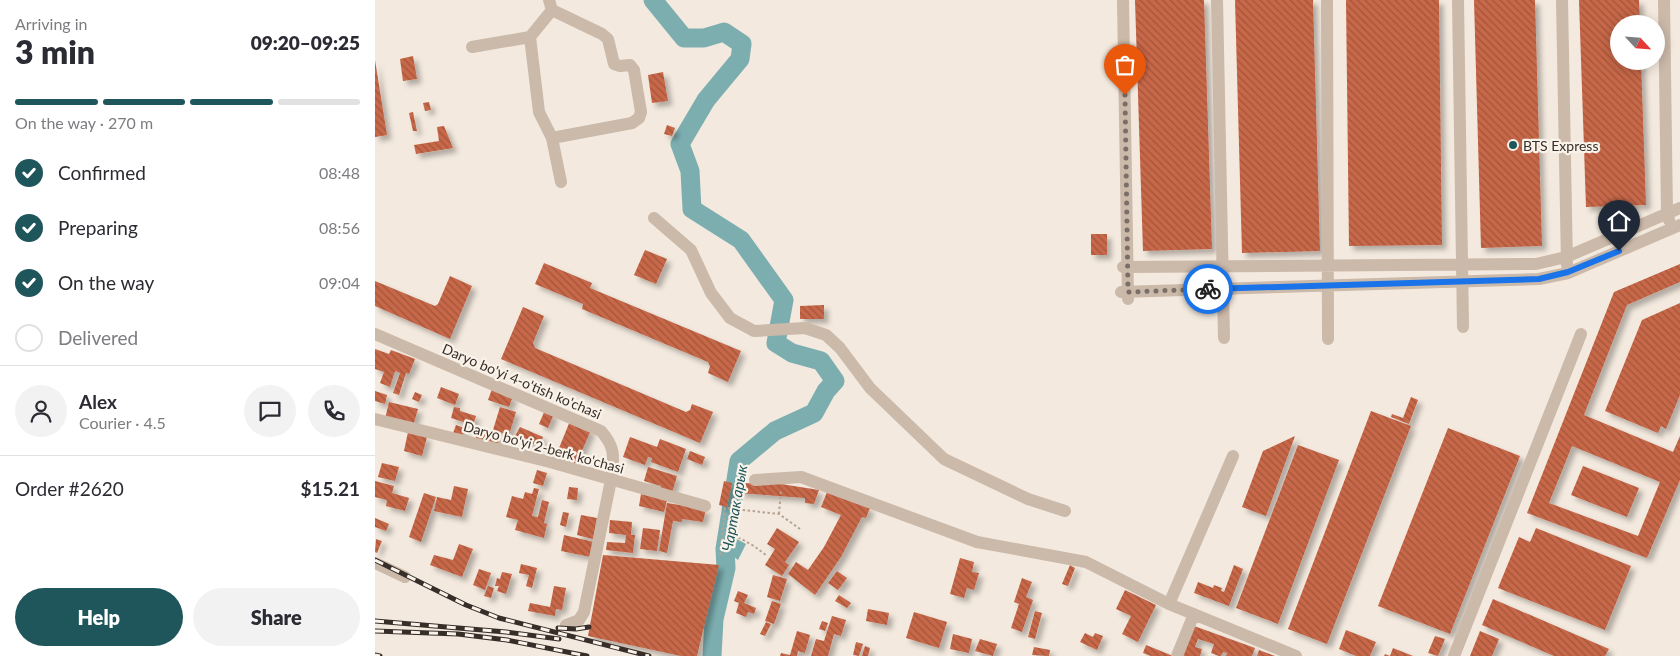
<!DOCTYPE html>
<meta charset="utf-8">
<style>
body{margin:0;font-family:Lato,sans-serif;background:#f2f2f3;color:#2b2b33;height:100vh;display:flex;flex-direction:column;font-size:19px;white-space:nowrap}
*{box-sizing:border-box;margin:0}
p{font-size:16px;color:#7c7c81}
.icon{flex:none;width:28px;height:28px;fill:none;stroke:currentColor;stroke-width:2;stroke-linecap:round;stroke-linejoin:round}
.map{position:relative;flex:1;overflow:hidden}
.side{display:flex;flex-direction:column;background:#fff;width:375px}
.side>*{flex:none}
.needle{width:32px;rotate:116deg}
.fabs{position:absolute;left:1235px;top:15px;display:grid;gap:10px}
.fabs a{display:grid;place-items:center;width:55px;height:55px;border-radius:50%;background:#fff;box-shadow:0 2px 12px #0003;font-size:25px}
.pin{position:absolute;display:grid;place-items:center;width:42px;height:42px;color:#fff;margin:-51px -21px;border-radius:50% 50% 50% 0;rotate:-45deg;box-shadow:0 0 5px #0007}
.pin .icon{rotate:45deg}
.courier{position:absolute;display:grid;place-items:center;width:50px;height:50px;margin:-25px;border:4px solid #1a73e8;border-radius:50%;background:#fff;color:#222;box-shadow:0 1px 6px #0007}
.headline em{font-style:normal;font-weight:800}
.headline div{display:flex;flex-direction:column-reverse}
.headline{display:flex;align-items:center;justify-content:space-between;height:85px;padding:0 15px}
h1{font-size:32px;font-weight:800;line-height:38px}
.bar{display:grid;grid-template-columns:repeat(4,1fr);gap:8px 5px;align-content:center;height:60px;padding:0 15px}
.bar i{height:6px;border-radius:4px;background:#e1e1e2}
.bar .on{background:#1e565b}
.bar p{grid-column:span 4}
.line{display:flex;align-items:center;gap:12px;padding:0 15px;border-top:1px solid #e1e1e2}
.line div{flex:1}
.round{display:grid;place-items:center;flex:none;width:52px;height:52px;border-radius:26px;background:#f2f2f3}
ol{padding:0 15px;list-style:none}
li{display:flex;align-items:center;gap:15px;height:55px}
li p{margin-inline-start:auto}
li .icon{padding:5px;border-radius:50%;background:#1e565b;color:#fff;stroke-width:4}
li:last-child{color:#7c7c81}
li i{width:28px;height:28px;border:2px solid #e1e1e2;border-radius:50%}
.cta{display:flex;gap:10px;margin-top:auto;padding:10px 15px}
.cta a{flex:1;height:58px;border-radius:30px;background:#1e565b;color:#fff;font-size:20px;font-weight:800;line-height:58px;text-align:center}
.cta a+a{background:#f2f2f3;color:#2b2b33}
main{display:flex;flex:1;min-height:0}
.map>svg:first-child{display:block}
.water{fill:#7caeb0}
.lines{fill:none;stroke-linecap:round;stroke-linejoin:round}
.river{stroke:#7caeb0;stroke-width:19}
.building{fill:url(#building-back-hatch);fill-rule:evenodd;filter:url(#shadow)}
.path{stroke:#b7a393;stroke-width:2;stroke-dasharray:2.5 2.5;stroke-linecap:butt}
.minor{stroke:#cbb9a9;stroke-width:12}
.rail-casing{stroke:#382e29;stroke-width:5}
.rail{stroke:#faf3ea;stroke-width:3;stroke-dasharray:9;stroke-linecap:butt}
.done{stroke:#796f68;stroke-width:5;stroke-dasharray:0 9}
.route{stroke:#1a73e8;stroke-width:6}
.poi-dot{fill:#1e565b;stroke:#faf3ea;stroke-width:2}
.labels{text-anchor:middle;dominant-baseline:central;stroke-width:4.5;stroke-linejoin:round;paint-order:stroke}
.poi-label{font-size:14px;fill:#382e29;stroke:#faf3ea;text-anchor:start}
.street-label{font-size:14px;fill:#382e29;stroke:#faf3ea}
.water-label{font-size:15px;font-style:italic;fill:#1e565b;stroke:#faf3ea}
</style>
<main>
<section class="side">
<div class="headline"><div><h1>3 min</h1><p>Arriving in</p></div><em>09:20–09:25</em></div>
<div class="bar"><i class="on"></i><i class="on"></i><i class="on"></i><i></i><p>On the way · 270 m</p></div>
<ol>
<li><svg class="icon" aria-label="check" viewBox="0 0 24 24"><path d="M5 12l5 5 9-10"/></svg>Confirmed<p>08:48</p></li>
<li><svg class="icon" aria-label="check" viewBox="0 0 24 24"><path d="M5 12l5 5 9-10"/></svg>Preparing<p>08:56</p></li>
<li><svg class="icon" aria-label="check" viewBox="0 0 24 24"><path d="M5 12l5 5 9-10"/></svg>On the way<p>09:04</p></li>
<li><i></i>Delivered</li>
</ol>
<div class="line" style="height:90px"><a class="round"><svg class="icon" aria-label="person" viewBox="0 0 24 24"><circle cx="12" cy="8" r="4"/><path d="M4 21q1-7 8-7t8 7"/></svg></a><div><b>Alex</b><p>Courier · 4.5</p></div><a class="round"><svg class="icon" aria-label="chat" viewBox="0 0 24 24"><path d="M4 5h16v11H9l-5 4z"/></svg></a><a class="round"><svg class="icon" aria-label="phone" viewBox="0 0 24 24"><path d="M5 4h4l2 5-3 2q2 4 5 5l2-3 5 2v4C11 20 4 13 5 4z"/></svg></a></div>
<div class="line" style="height:65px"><div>Order #2620</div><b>$15.21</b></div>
<div class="cta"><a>Help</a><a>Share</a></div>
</section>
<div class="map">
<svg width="1305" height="656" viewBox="0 0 1305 656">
<defs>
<pattern id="building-back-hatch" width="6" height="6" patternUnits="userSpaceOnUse" patternTransform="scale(1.25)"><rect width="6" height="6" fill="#c76748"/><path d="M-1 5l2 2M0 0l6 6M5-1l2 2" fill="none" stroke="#a3553c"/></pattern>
<filter id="shadow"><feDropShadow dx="4.5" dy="4.5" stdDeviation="2.5" flood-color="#0004"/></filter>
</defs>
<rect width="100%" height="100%" fill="#f3e9de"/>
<path class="water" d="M358,537L371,544L363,560C355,555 356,546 358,537Z"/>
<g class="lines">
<path class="river" d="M278,0L309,38H329L349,32L367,44L365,59L331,100L305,144L315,171L317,209L366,240L409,300L401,343L417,353L446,361L460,381L451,391L439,413L400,431L364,461L350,549L351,568L339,619L337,656"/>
</g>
<path class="building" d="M760,0H829L837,249L768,251Z
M860,0H938L945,251L867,253Z
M971,0H1064L1067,245L974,246Z
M1099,0H1160L1167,246L1106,248Z
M1204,0H1264L1265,24H1244V61H1266L1271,205L1211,207Z
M38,56L42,79L28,81L25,59Z
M0,60L12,135L0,137Z
M288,72L293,101L277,103L273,75Z
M54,102L56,110L50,111L48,103Z
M38,112L42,131H38L34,113Z
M292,125L300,128L297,136L289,134Z
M69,126L78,148L41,154L39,145L64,141L62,127Z
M716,234H732V255H716Z
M270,250L292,259L281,284L259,275Z
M169,263L217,283L215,288L366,351L353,382L333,373L335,366L333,362L207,309L208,304L160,284Z
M1305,264V282L1252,305L1209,415L1298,452L1305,436V480L1272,558L1152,513L1239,292ZM1197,446L1285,482L1263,536L1174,503Z
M75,276L97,286L75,339L0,306V281L60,306L63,304Z
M1305,303V395L1291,429L1286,426L1283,433L1230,411L1267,320Z
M449,305V319H425V306Z
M148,307L169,316L158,343L160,348L311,412L315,410L317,404L338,412L325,443L126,359Z
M0,349L14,354L16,350L40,359L34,374L31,373L24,395L18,393L25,373L20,371L15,387L5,383L9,372L0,369Z
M66,387L84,394L80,405L62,398Z
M117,389L138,396L134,407L113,400Z
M0,391L12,395L10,404L0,401Z
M40,392L47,395L44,402L37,399Z
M1036,397L1043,400L1034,424L1016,417L1017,414L1028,418Z
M14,402L43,409L38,426L10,419Z
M79,407L85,408V411L101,416L98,425L76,418Z
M125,407L141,412L134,435L118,430Z
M170,410L179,414L173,428L164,424Z
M996,411L1036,426L952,644L913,629Z
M195,421L216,430L200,467L180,458Z
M81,425L90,428L87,439L77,436Z
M145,427L168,437L164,446L140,436Z
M1073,428L1145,456L1075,634L1003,606Z
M33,432L52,437L47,456L29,451Z
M102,432L125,437L122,447L100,442Z
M920,436L891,516L867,507L888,451Z
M255,437L282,447L285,439L311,449L303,472L276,462L277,458L273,457L270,465L248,457Z
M923,445L964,460L903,624L861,608Z
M315,451L330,457L327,465L312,459Z
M7,463L24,467L20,481L3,477Z
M1208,466L1264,488L1252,517L1196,495Z
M273,467L302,476L297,493L285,489L286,486L269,481Z
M162,470L172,473L168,486L158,483Z
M0,481L19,486L17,493L34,498L30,511L11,506L12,500L0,497Z
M349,481L357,483L352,507L344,505Z
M366,483L406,484L444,490L439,504L430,503V498L364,493Z
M79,486L93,489L87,517L59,511L62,497L76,500Z
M194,487L203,488L202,500L192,499Z
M159,488L164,489L157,516L163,517L167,500L174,502L169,523L172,524L169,538L140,530L143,520L131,517L137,496L148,499L150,492L157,494Z
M452,492L495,508L491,518L487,517L466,557L440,595L413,574L421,562L433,570L449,547L466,515L446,507Z
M49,493L61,497L46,542L34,537Z
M266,494L292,500L289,512L264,506Z
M292,503L331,509L328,522L307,519V522L298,521L292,553L284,551Z
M188,512L194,513L191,527L185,525Z
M206,515L222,518L218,539L202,535Z
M0,518L14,524L11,531L0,527Z
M235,520L257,522L256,535H260L258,553L231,550L232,542L250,543L251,535L234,533Z
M268,528L285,530L282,551L265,549Z
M402,528L424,542L410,562L414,565L407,576L390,565L400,549L392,544Z
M1161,528L1256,566L1230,630L1123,588L1144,537L1155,542Z
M189,535L219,542L216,557L186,551Z
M1,539L7,541L2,553L0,552Z
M84,544L98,549L87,577L55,565L59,555L78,560Z
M228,555L344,565L322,656H306L213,636Z
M585,558L599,562L597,572L604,573L599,590L592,588L589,598L575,594Z
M146,564L162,568L157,588L151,586L154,575L144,573Z
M695,565L700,568L693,586L687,584Z
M859,565L868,569L854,606L819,593L823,582L838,588L839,585L847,588L846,591L849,592Z
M104,569L116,573L110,590L98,585Z
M462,571L472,578L463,590L453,583Z
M127,572L137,574L131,594L122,591L124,586H120L122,578L125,579Z
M398,575L412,579L405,601L392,597Z
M647,578L657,582L651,597L658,600L647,632L636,628L644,604L639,602Z
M113,586L119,588L116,598L109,596Z
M179,586L191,588L187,610L181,609L180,616L153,611L155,603L175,607Z
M750,590L781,605L763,642L747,634L756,616L741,609Z
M363,591L373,595L369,603L381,608L379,614L373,612L371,617L361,613L364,603L359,601Z
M464,595L476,603L472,608L460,601Z
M1118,599L1234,649L1230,656H1179L1107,625Z
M397,601L406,604L399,624L390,621Z
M493,609L514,613L512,625L491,621Z
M660,611L667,613L660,639L653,637Z
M539,612L572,622L564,648L531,638Z
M457,616L471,620L466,636L459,634L453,656H436L441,639L449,641Z
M447,621L453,623L450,631L444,629Z
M391,622L396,624L390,636L385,634Z
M819,626L880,648L877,656H851L852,653L848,652L846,656H844L836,653L839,644L823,639L820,647L827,649L825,656H808Z
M971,630L1001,642L995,656H981L964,649Z
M422,631L435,635L430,653L423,651L422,656H405L406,653L415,655Z
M1105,631L1124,639L1117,656H1095Z
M710,633L718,637L720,633L728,636L722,650L705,642Z
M578,634L597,639L594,653L575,649Z
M1060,636L1070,639L1063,656L1053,653Z
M605,639L622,644L618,656L600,651Z
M481,642L488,644L484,656L478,655Z
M771,645L798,656H776L768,653Z
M490,646L495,648L493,656H487Z
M659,647L675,650L674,656L657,655Z
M1018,648L1038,656H1009L1010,654L1015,656Z
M884,650L900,656H882Z"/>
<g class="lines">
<path class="path" d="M362,510L359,535L379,546L391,555
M404,514L406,489
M345,555L350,508L404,514L425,529"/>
<path class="minor" d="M174,0L177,10L155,37L164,112L177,138L186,182
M748,0L753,299
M842,0L849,338
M952,0L953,339
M1083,0L1088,327
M1187,0L1192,265
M1289,0L1292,214L1294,220
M177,10L227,34L233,39L239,64L245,66L255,65L259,70L266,112L264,118L257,123L177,138
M97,47L155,37
M279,218L316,250L336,293L355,318L379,331L430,328L451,335L465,348L495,388L569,459L653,499L690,511
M748,267L1161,264L1191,257L1305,208
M746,292L1164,279L1193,273L1305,225
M0,334L226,431C241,448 239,457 236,480L209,612L204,620L191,625
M0,419L175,462L330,506
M380,480L426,477L602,542L711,562L794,604L921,656
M0,563L30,577
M794,604L858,456
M802,656L819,614
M1079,656L1206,334"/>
<g class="rail-casing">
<path id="rail" d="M0,560L91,605L124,618L274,656
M0,621L131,632L184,639
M183,628L201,629L214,627
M0,631L83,634L132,640L212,656
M0,655L5,656"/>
</g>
<use href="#rail" class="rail"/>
</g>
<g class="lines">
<path class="done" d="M750,95L753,292L833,289"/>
<path class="route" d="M833,289L1164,279L1193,272L1244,251"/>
</g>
<circle class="poi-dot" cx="1138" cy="145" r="5"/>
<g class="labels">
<g class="poi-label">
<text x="1148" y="145">BTS Express</text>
</g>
<g class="street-label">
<text transform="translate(147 381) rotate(23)">Daryo bo'yi 4-o'tish ko'chasi</text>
<text transform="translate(169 447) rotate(15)">Daryo bo'yi 2-berk ko'chasi</text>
</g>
<g class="water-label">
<text transform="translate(359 508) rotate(-80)">Чартак арык</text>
</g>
</g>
</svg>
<div class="fabs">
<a><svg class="needle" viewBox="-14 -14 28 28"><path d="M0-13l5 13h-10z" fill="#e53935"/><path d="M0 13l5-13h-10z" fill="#7c7c81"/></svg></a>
</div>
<div class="pin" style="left:750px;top:95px;background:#ea580c"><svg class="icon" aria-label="bag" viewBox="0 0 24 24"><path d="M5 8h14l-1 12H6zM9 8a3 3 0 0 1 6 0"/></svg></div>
<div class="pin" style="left:1244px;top:251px;background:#1f2937"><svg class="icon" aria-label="home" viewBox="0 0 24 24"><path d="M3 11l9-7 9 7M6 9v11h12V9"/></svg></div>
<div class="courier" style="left:833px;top:289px"><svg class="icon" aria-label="bike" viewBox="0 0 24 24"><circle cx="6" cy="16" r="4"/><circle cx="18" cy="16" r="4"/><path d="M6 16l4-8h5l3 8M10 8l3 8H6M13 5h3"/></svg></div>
</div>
</main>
